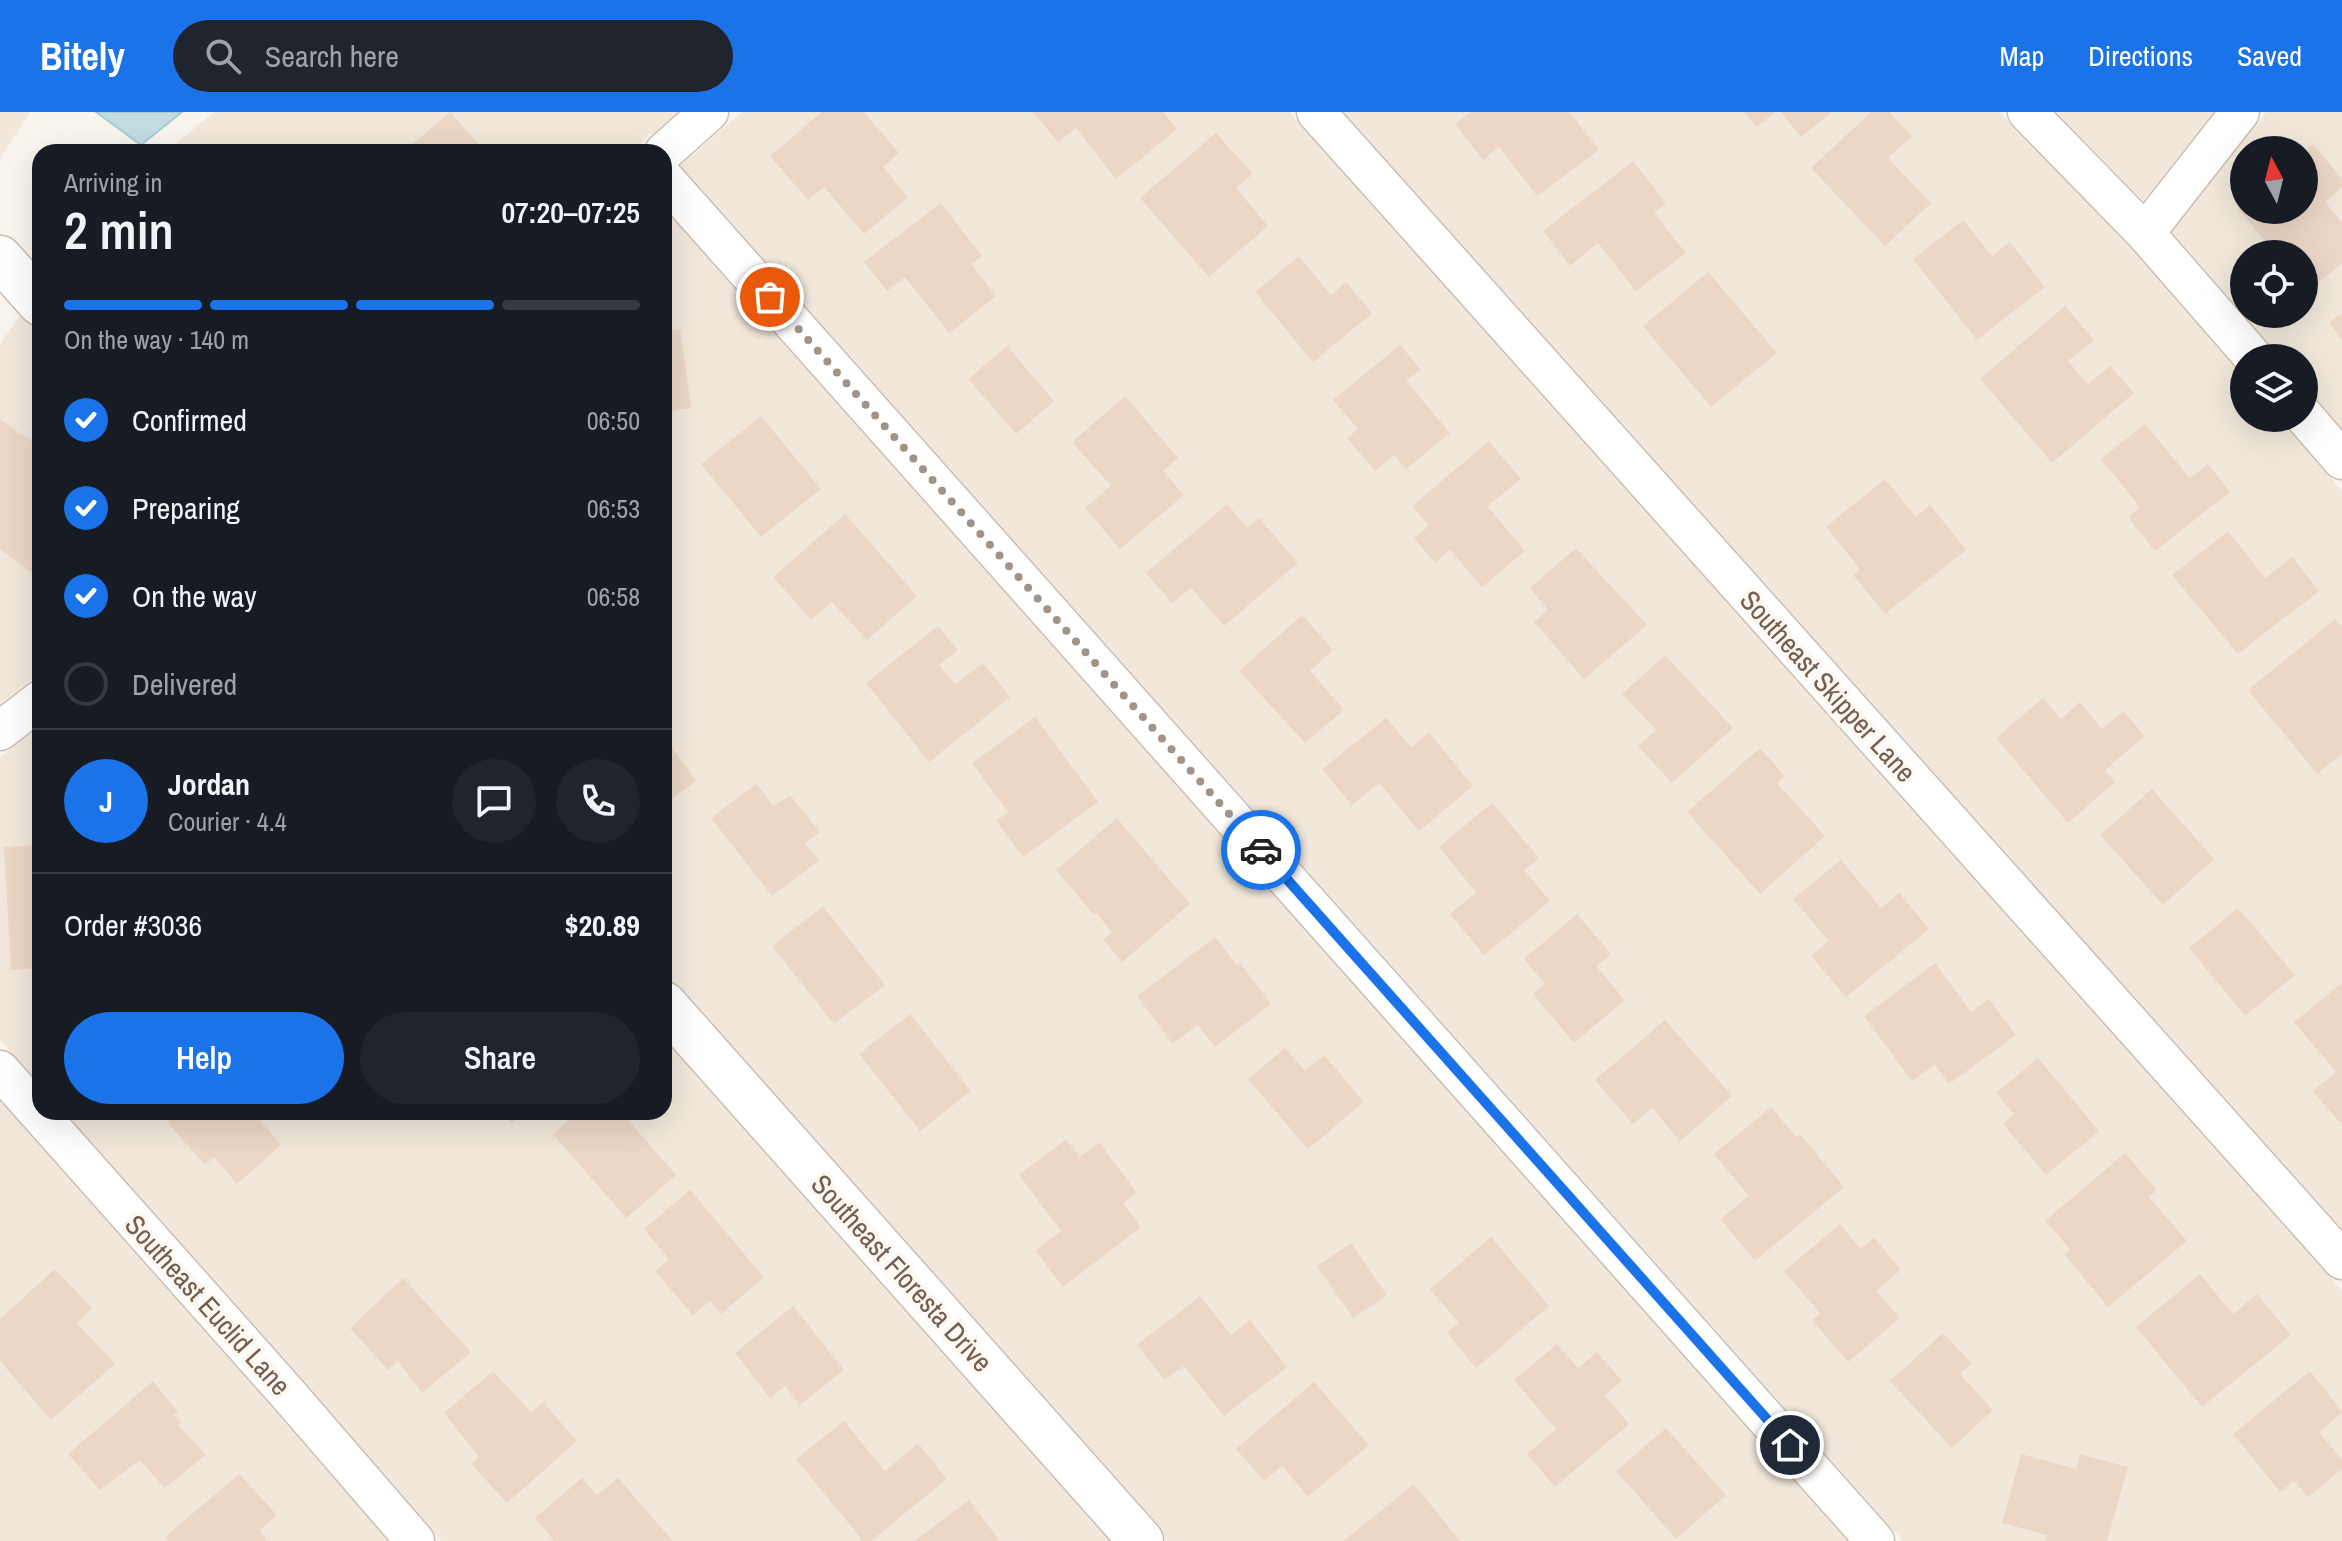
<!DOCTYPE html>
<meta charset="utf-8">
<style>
body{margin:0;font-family:"Archivo Narrow",sans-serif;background:#20242c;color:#f1f3f6;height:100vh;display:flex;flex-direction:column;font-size:30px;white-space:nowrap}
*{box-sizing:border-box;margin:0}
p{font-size:26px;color:#9ea1a6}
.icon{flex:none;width:44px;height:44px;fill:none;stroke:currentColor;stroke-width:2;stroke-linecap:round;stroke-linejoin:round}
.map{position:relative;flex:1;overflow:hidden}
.details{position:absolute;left:32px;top:32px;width:640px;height:976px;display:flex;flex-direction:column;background:#171b24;border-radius:24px;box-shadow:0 8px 32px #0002}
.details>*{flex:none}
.needle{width:52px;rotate:353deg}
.buttons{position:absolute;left:2230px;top:24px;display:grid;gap:16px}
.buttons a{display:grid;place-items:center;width:88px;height:88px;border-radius:50%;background:#171b24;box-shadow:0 8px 32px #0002;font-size:40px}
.pin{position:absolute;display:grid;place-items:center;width:68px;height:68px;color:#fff;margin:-34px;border:4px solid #fff;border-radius:50%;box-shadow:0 2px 8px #0007}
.courier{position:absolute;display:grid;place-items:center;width:80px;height:80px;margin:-40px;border:6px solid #1a73e8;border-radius:50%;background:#fff;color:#222;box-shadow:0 2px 10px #0007}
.summary em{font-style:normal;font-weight:600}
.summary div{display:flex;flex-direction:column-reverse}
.summary{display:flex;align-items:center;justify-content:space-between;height:136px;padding:0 32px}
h1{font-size:52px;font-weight:600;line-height:60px}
.bar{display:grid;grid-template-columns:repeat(4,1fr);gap:12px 8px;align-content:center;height:96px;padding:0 32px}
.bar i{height:10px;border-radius:6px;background:#363941}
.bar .selected{background:#1a73e8}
.bar p{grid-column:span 4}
.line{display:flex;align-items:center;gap:20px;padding:0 32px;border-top:2px solid #363941}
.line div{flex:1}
.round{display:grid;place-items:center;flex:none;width:84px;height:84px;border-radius:42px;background:#20242c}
ol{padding:0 32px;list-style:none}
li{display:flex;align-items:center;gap:24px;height:88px}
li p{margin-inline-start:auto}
li .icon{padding:8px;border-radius:50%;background:#1a73e8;color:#fff;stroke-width:4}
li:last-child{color:#9ea1a6}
li i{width:44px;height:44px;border:4px solid #363941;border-radius:50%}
.primary-button{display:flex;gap:16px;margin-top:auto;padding:16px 32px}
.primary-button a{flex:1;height:92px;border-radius:48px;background:#1a73e8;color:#fff;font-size:32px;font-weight:600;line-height:92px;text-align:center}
.primary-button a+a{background:#20242c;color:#f1f3f6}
header{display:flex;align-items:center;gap:48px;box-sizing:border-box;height:112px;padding:0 40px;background:#1a73e8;color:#fff}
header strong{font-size:38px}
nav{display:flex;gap:44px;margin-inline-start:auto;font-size:28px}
.search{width:560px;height:72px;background:#20242c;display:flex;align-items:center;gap:20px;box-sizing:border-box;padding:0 28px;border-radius:44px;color:#9ea1a6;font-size:30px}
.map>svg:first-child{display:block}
.residential{fill:#f1e8db;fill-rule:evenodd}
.water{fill:#c2dce2;stroke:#a9cbd3;stroke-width:2}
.building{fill:#ecd7c7}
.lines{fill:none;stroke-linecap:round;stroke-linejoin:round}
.minor-casing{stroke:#ccbeb2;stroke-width:41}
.tertiary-casing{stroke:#ccbeb2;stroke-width:47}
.minor{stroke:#fff;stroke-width:38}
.tertiary{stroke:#fff;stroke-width:44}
.done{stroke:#a29387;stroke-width:8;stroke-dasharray:0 14.4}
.route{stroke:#1a73e8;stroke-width:10}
.labels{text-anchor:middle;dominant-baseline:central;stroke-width:8;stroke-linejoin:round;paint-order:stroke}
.street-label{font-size:28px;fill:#735e51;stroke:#fdf9f2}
</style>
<header>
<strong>Bitely</strong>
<div class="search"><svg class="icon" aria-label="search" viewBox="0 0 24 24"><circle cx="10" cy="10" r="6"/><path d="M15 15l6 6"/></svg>Search here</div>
<nav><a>Map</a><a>Directions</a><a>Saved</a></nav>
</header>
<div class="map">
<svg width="2342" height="1429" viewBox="0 0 2342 1429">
<rect width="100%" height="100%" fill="#faf5ec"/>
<path class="residential" d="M0,0H30L0,47Z
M214,0H678L653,22L650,21L633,40H166Z
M742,0H1289L2342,1178V1429H1903L680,54Z
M1343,0H1999L2132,136L2244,266V306H2279L2342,379V1117Z
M2056,0H2214L2143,89Z
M2266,0H2342V317L2304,273V246H2281L2171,120ZM2244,38H2304V98H2244ZM2244,142H2304V202H2244Z
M664,96L1849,1429H1168L664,862Z
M22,201L40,222V560L0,592V232Z
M40,615V973L0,928V645Z
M664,923L1114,1429H441L300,1266L64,1000H664Z
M0,988L273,1296L388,1429H0Z"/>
<path class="water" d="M96,0H182L141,33Z"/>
<path class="building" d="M450,0L486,40H403Z
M822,0H864L899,41L883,55L908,85L864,122L824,75L808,88L770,44Z
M1033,0H1163L1177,17L1116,67L1076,16L1058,30Z
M1471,0H1569L1599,38L1537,84L1499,35L1483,48L1455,12Z
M1744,0H1776L1756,15Z
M1781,0H1832L1801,25Z
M1871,0H1889L1912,24L1888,46L1931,91L1885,134L1811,56Z
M1216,21L1253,62L1236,76L1268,114L1209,165L1140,86Z
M2313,32L2342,67V75L2325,90L2342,110V151L2308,180L2304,175V142H2276L2237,96L2244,90V98H2304V40Z
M1633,49L1666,91L1654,101L1686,141L1636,179L1598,131L1570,154L1543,119Z
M941,91L982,144L971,152L996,184L949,221L905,165L887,179L864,150Z
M1963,108L1992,144L2010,130L2045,175L1977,228L1913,147Z
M1299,144L1331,183L1346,170L1372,201L1313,250L1255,180Z
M1708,160L1777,241L1711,295L1643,214Z
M2065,194L2094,228L2068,249L2088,272L2110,254L2134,281L2052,351L1980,267Z
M2342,201V228L2329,210Z
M680,217L691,296L664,300V219Z
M1400,233L1421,258L1406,269L1450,321L1406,357L1394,343L1375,359L1347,326L1358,317L1333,288Z
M1007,234L1054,289L1016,322L968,267Z
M1125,284L1178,346L1163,359L1184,383L1120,437L1085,396L1111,374L1072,330Z
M761,304L821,377L761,425L701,352Z
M0,307L40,335V466L0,437Z
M2145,312L2190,366L2208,352L2230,380L2155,439L2128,405L2140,395L2101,347Z
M1489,329L1521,367L1487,394L1525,439L1482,475L1450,438L1435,451L1414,426L1429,414L1412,394Z
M1885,367L1916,405L1930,393L1966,438L1885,502L1853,463L1860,457L1826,415Z
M1227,392L1248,416L1259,406L1298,451L1224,514L1191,476L1172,491L1146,461Z
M845,402L917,484L867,528L832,490L811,508L773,465Z
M2228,419L2265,466L2292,445L2319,479L2238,542L2172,463Z
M1576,436L1647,513L1584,567L1534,510L1548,498L1530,476Z
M1302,503L1333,538L1310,559L1344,598L1305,631L1239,559Z
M2335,507L2342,515V642L2317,662L2248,578Z
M938,514L958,538L939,553L955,572L983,551L1010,585L929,650L866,571Z
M1665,543L1733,616L1672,671L1638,634L1656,618L1622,582Z
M2043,586L2061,607L2080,590L2102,617L2123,599L2145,624L2105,658L2115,670L2068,711L1996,626Z
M1035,605L1098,690L1023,745L996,709L1008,700L972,651Z
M1386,606L1411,635L1429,620L1473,674L1419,719L1379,671L1352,693L1322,657Z
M664,624L696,669L664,692Z
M1760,636L1785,664L1777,671L1825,724L1760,782L1687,700Z
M756,672L774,694L790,683L820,720L805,731L819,748L772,784L711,706Z
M2152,677L2214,747L2163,793L2100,723Z
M1492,691L1539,746L1524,758L1550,789L1484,843L1450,802L1476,780L1439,735Z
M1117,706L1190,792L1122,850L1103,828L1112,820L1096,801L1094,803L1056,758Z
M40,733V856L11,858L4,735Z
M1841,748L1881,796L1899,781L1929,817L1846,885L1811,844L1829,829L1793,787Z
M823,794L885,873L834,912L772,834Z
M2238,796L2295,863L2245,904L2189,836Z
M1577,802L1611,842L1596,854L1625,888L1574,931L1533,882L1545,872L1524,847Z
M1215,825L1237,853L1240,851L1271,892L1215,935L1198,913L1173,932L1137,884Z
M1935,851L1971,900L1989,887L2016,923L1949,972L1935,953L1912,969L1864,904Z
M2342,871V1009L2340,1011L2313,979L2336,960L2294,910Z
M910,902L971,979L920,1019L859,942Z
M1665,908L1732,984L1680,1029L1652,996L1633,1012L1595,968Z
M1285,936L1305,959L1324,943L1364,990L1308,1037L1248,967Z
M2038,946L2099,1019L2046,1063L2003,1012L2014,1002L1996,981Z
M1771,995L1796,1025L1800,1022L1844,1075L1755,1149L1720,1107L1749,1084L1714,1042Z
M178,1000H258L255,1003L281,1033L237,1072L214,1045L205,1053L167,1010Z
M502,1000H525L512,1011Z
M578,1000H621L676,1063L626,1106L553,1022Z
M1066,1027L1080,1045L1099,1030L1137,1081L1123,1091L1141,1115L1063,1175L1035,1138L1061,1119L1019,1063Z
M2125,1041L2157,1078L2149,1085L2187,1129L2108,1195L2064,1142L2070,1137L2045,1109Z
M690,1078L764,1165L721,1202L710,1189L693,1203L655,1159L669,1147L644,1117Z
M1840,1112L1861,1137L1874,1126L1901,1158L1876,1179L1900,1206L1848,1250L1812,1208L1820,1201L1784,1159Z
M1491,1125L1549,1194L1476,1256L1447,1221L1459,1211L1430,1177Z
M1351,1131L1387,1183L1353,1206L1317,1154Z
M55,1157L92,1196L77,1211L115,1252L51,1308L0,1249V1207Z
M2200,1162L2233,1202L2257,1182L2291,1223L2202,1295L2136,1215Z
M403,1166L471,1240L422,1281L398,1249L388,1258L350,1216Z
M1200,1184L1231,1223L1250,1208L1287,1255L1224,1304L1184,1254L1165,1268L1137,1233Z
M793,1194L844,1258L800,1293L785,1274L770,1286L735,1241Z
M1943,1221L1972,1251L1960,1262L1993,1298L1952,1336L1890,1269Z
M1557,1232L1578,1256L1597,1240L1622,1269L1605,1283L1629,1312L1555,1375L1527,1342L1556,1317L1514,1268Z
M493,1259L531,1300L543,1290L577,1329L507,1391L471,1352L479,1345L444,1301Z
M2310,1259L2342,1299V1301L2319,1320L2342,1348V1357L2308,1385L2294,1369L2280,1380L2233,1322Z
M153,1269L178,1300L173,1303L181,1310L179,1314L206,1343L165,1376L139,1348L100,1378L68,1342Z
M1314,1270L1369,1333L1308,1385L1282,1354L1264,1369L1236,1337Z
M844,1309L885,1359L918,1331L947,1367L871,1429H863L796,1347Z
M1666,1316L1726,1383L1676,1427L1616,1359Z
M2021,1342L2076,1357L2080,1342L2128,1355L2107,1429H2045L2047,1423L2002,1411Z
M239,1362L277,1403L260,1418L268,1429H169L165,1425Z
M582,1366L597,1383L618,1366L673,1429H554L535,1406Z
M1414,1372L1460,1429H1343Z
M969,1388L1000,1429H914Z"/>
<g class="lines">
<g class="minor-casing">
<path id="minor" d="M1316,0L2342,1148
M2027,0L2145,121L2254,246
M664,40L709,0
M664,66L1875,1429
M2145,121L2240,0
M2304,304L2342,348
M0,619L40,588
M0,958L287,1281L415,1429"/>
</g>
<g class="tertiary-casing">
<path id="tertiary" d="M0,146L40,191
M664,892L1141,1429"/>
</g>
<use href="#minor" class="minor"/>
<use href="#tertiary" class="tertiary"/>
</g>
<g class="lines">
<path class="done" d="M770,185L1261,738"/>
<path class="route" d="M1261,738L1790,1333"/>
</g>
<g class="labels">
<g class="street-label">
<text transform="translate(1828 574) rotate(48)">Southeast Skipper Lane</text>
<text transform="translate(902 1161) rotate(48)">Southeast Floresta Drive</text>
<text transform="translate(208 1193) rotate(48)">Southeast Euclid Lane</text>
</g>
</g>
</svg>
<div class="buttons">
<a><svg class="needle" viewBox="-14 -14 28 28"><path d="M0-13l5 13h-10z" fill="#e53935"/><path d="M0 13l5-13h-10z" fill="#9ea1a6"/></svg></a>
<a><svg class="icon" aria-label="locate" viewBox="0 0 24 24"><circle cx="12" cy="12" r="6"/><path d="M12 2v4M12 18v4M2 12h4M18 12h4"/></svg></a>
<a><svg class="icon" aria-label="layers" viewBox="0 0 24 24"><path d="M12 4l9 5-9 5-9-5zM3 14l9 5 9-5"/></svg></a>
</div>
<div class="pin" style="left:770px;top:185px;background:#ea580c"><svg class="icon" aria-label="bag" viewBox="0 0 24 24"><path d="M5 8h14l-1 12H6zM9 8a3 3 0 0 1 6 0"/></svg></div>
<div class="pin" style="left:1790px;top:1333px;background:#1f2937"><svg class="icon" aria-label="home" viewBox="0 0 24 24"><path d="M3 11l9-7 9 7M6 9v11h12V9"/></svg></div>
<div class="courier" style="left:1261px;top:738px"><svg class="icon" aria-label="car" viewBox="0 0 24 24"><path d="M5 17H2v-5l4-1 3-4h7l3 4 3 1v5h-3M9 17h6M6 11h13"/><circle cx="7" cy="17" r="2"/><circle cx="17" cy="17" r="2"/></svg></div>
<section class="details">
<div class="summary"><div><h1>2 min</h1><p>Arriving in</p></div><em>07:20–07:25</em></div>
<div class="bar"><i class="selected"></i><i class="selected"></i><i class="selected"></i><i></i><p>On the way · 140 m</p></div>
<ol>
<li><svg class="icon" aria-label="check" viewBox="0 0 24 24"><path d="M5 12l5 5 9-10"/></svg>Confirmed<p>06:50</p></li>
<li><svg class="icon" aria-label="check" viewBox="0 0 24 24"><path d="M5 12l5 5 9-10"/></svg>Preparing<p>06:53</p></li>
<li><svg class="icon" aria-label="check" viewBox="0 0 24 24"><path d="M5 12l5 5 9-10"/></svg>On the way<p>06:58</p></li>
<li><i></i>Delivered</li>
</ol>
<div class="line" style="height:144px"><b class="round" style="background:#1a73e8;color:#fff">J</b><div><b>Jordan</b><p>Courier · 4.4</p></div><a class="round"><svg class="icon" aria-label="chat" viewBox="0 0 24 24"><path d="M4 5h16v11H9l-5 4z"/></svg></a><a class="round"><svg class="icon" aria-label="phone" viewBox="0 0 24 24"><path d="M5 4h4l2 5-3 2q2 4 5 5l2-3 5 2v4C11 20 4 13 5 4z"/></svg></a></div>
<div class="line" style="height:104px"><div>Order #3036</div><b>$20.89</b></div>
<div class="primary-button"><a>Help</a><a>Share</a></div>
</section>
</div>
